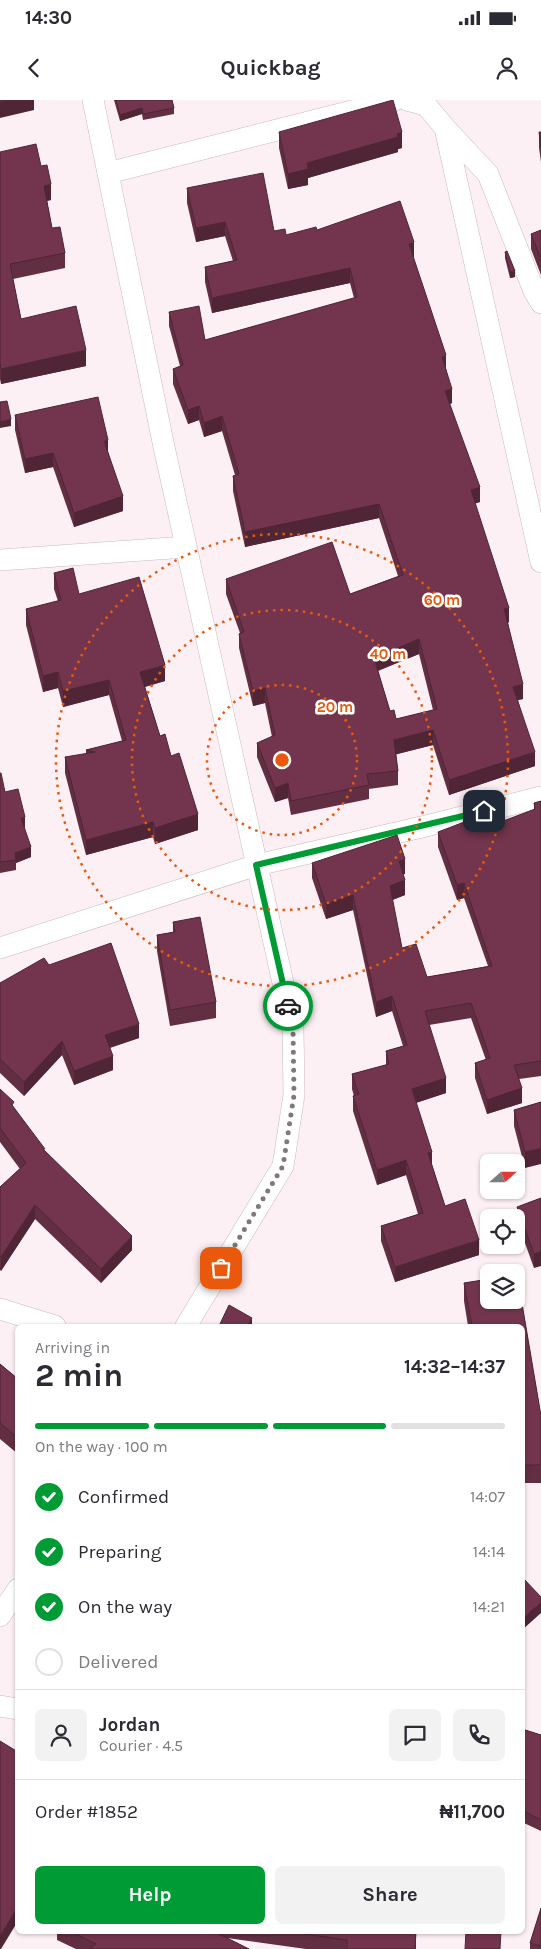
<!DOCTYPE html>
<meta charset="utf-8">
<style>
body{margin:0;font-family:Karla,sans-serif;background:#f2f2f3;color:#2b2b33;height:100vh;display:flex;flex-direction:column;font-size:19px;white-space:nowrap}
*{box-sizing:border-box;margin:0}
p{font-size:16px;color:#7c7c81}
.icon{flex:none;width:28px;height:28px;fill:none;stroke:currentColor;stroke-width:2;stroke-linecap:round;stroke-linejoin:round}
.map{position:relative;flex:1;overflow:hidden}
.details{position:absolute;left:15px;top:1224px;width:510px;height:610px;display:flex;flex-direction:column;background:#fff;border-radius:8px;box-shadow:0 1px 4px #0004}
.details>*{flex:none}
.needle{width:32px;rotate:69deg}
.tools{position:absolute;left:480px;top:1054px;display:grid;gap:10px}
.tools a{display:grid;place-items:center;width:45px;height:45px;border-radius:8px;background:#fff;box-shadow:0 1px 4px #0004;font-size:25px}
.pin{position:absolute;display:grid;place-items:center;width:42px;height:42px;color:#fff;margin:-21px;border-radius:10px;box-shadow:0 2px 8px #0006}
.courier{position:absolute;display:grid;place-items:center;width:50px;height:50px;margin:-25px;border:4px solid #019b35;border-radius:50%;background:#fff;color:#222;box-shadow:0 1px 6px #0007}
.summary em{font-style:normal;font-weight:700}
.summary div{display:flex;flex-direction:column-reverse}
.summary{display:flex;align-items:center;justify-content:space-between;height:85px;padding:0 20px}
h1{font-size:32px;font-weight:700;line-height:38px}
.bar{display:grid;grid-template-columns:repeat(4,1fr);gap:8px 5px;align-content:center;height:60px;padding:0 20px}
.bar i{height:6px;border-radius:4px;background:#e1e1e2}
.bar .active{background:#019b35}
.bar p{grid-column:span 4}
.line{display:flex;align-items:center;gap:12px;padding:0 20px;border-top:1px solid #e1e1e2}
.line div{flex:1}
.round{display:grid;place-items:center;flex:none;width:52px;height:52px;border-radius:8px;background:#f2f2f3}
ol{padding:0 20px;list-style:none}
li{display:flex;align-items:center;gap:15px;height:55px}
li p{margin-inline-start:auto}
li .icon{padding:5px;border-radius:50%;background:#019b35;color:#fff;stroke-width:4}
li:last-child{color:#7c7c81}
li i{width:28px;height:28px;border:2px solid #e1e1e2;border-radius:50%}
.action{display:flex;gap:10px;margin-top:auto;padding:10px 20px}
.action a{flex:1;height:58px;border-radius:8px;background:#019b35;color:#fff;font-size:20px;font-weight:700;line-height:58px;text-align:center}
.action a+a{background:#f2f2f3;color:#2b2b33}
.status{display:flex;justify-content:space-between;align-items:center;height:35px;padding:0 25px;background:#fff;direction:ltr}
.status svg{height:14px;fill:currentColor}
header{display:flex;justify-content:space-between;align-items:center;height:65px;padding:0 20px;background:#fff;font-size:22px;font-weight:700}
.map>svg:first-child{display:block}
.lines{fill:none;stroke-linecap:round;stroke-linejoin:round}
.minor-casing{stroke:#c9babe;stroke-width:22}
.minor{stroke:#fff;stroke-width:21}
.wall{fill:#622e42;fill-rule:evenodd}
.shaded-wall{fill:#502536}
.building{fill:#72354d;stroke:#502536;fill-rule:evenodd}
.done{stroke:#80787a;stroke-width:5;stroke-dasharray:0 9}
.route{stroke:#019b35;stroke-width:6}
.ring{fill:none;stroke:#e8590c;stroke-width:2.5;stroke-dasharray:2.5 5}
.centre{fill:#e8590c;stroke:#fff;stroke-width:2.5}
.ring-label{font-size:15px;text-anchor:middle;font-weight:bold;fill:#e8590c;stroke:#fff;stroke-width:5;stroke-linejoin:round;paint-order:stroke}
</style>
<div class="status"><b>14:30</b><svg viewBox="0 0 49 12"><path d="M0 12V9h3v3zM5 12V6h3v6zM10 12V3h3v9zM15 12V0h3v12zM26 1h20v11H26zM47 4h2v5h-2z"/></svg></div>
<header><svg class="icon" aria-label="back" viewBox="0 0 24 24"><path d="M15 5l-7 7 7 7"/></svg>Quickbag<svg class="icon" aria-label="person" viewBox="0 0 24 24"><circle cx="12" cy="8" r="4"/><path d="M4 21q1-7 8-7t8 7"/></svg></header>
<div class="map">
<svg width="541" height="1849" viewBox="0 0 541 1849">
<rect width="100%" height="100%" fill="#fdf0f4"/>
<g class="lines">
<g class="minor-casing">
<path id="minor" d="M93,0L164,347L293,928L294,995L283,1066L186,1226
M407,0L426,5L445,28L541,462
M445,28L488,74L534,191L541,203
M108,73L395,0
M0,460L186,447
M0,848L257,765L426,726L541,697
M0,1209L55,1226
M0,1516L18,1489
M0,1606L18,1609"/>
</g>
<use href="#minor" class="minor"/>
</g>
<path class="wall" d="M114,0H172L174,8V14L143,20L142,14L120,21Z
M279,32L402,48L398,49V52L308,78V85L288,89L279,48Z
M539,32H541V62L539,48Z
M0,52L41,66L51,100L47,101L52,128L65,153V168L13,179L21,219L86,266L1,284L0,279Z
M187,88L274,131L286,135L317,130L414,157H413L446,269L452,303L450,304L480,402L475,403L509,522L508,523L523,599L518,600L535,666L449,695L433,645L396,654L398,671V685L369,689V699L291,715L288,698L275,702L257,657V643L272,637L265,603L253,606L239,548V534L240,533L226,494V479L350,494L398,476L379,418L245,447L233,391V376L235,375L222,331L204,337L199,320L188,324L173,284V269L180,266L169,226V212L205,240L354,198L350,183L212,213L205,182V167L233,161L225,136L196,142L187,103ZM419,554L433,610L396,619L390,611L378,571Z
M541,130V175L531,149V134Z
M505,152L515,177L510,178L505,158Z
M15,315L108,352L123,411L74,427L53,367L25,373L15,330Z
M54,473L79,494L165,581L145,587L160,636L171,656L198,730L155,744L153,737L86,755L65,673V657L86,654V650L122,641L109,595L63,607L58,588L43,592L26,525V509L58,501L54,489Z
M0,673L5,692L25,728H24L31,757L16,763V770L0,773Z
M541,701V976L519,979L522,1003L487,1014L475,978V963L486,960L471,918L429,925L446,993L416,1003L432,1065L445,1106L479,1155L395,1182L381,1141V1126L418,1114L406,1075L377,1085L353,1011V996H354L352,989V974L386,965V951L403,946L392,911L376,917L353,810L326,819L312,778V763L405,774H403L405,795L392,800L402,848L427,877L488,866L464,798L457,800L438,747V732L485,728L534,710V703Z
M173,822L216,902V918L170,926L157,851V835L173,832Z
M49,865L139,938L110,948L113,970L74,985L62,955L24,996L0,973V883Z
M0,989L14,1008L45,1051L132,1150L101,1183L35,1119L1,1171L0,1170V1087L20,1069L0,1042Z
M541,1002L525,1068L514,1026V1010Z
M541,1098L534,1168L517,1121V1107Z
M517,1174L541,1316V1383H523L522,1226H468L464,1201V1183L489,1179V1200H516V1175Z
M0,1264L18,1279V1354L0,1339Z
M522,1629L541,1635V1731L524,1723L522,1728Z
M541,1808V1849H530V1843Z
M57,1831H416V1849H306L227,1838L249,1849H76L57,1840Z"/>
<path class="shaded-wall" d="M9,0H34V10L0,18V2Z
M142,8V14L120,21V15Z
M402,32V48L398,49V52L308,78V85L288,89V74L307,63Z
M51,84V100L44,101V86Z
M225,122V136L196,142V128Z
M414,142V157L409,158V144Z
M350,168V183L212,213V198Z
M515,171V177L510,178V172Z
M86,250V266L1,284V269Z
M446,255V270L442,257Z
M452,289V303L445,306V291Z
M199,306V320L188,324V310Z
M222,316V331L204,337V323Z
M11,319V326L0,328V322Z
M108,340V355L104,341Z
M53,353V367L25,373V359Z
M480,387V402L471,405V390Z
M123,396V411L74,427V413Z
M379,404V418L245,447V432Z
M509,508V522L504,524V509Z
M419,539V554L374,572V558Z
M165,565V581L140,588V572Z
M58,572V588L43,592V576Z
M109,580V595L63,607V591Z
M523,584V599L513,601V587Z
M265,588V603L253,606V591Z
M433,630V645L394,655V640Z
M535,652V666L449,695V680Z
M288,683V698L275,702V688Z
M198,714V730L155,744V728Z
M25,717V728L21,729V718Z
M153,722V737L86,755V740Z
M31,747V757L16,763L15,753Z
M405,759V774L399,776V761Z
M405,780V795L390,801V786Z
M464,783V798L457,800V785Z
M353,795V810L326,819V804Z
M392,896V911L376,917V902Z
M139,924V938L105,949V935Z
M62,941V955L24,996V982Z
M113,956V970L74,985V971Z
M446,978V993L412,1004V989Z
M522,988V1003L487,1014V1000Z
M541,1048V1064L525,1068V1052Z
M432,1052V1067L428,1053Z
M406,1060V1075L377,1085V1070Z
M35,1105V1119L1,1171V1157Z
M132,1136V1150L101,1183V1169Z
M479,1140V1155L395,1182V1167Z
M541,1151V1166L534,1168V1154Z
M252,1218V1226H247Z
M541,1502V1513L522,1530V1519Z
M524,1711V1723L522,1728V1717Z
M18,1806V1821L1,1849H0V1836Z"/>
<path class="building" d="M0,0H9L0,2Z
M116,0H172L174,8L143,14L142,8L120,15Z
M393,0L402,32L397,34L398,37L307,63L308,69L288,74L279,32Z
M539,32H541V47Z
M36,44L41,66L47,65L51,84L44,86L52,128L60,127L65,153L10,164L21,219L76,206L86,250L1,269L0,263V52Z
M263,73L274,131L285,129L286,135L316,127L317,130L400,101L414,142L409,144L446,255L442,257L452,289L445,291L480,387L471,390L509,508L504,509L523,584L513,587L535,652L449,680L433,630L394,640L398,671L367,674L369,685L291,701L288,683L275,688L257,643L275,635L265,588L253,591L239,534L244,532L226,479L332,442L350,494L403,475L379,404L245,432L233,376L239,374L222,316L204,323L199,306L188,310L173,269L183,265L169,212L199,206L205,240L357,197L350,168L212,198L205,167L237,160L225,122L196,128L187,88ZM419,539L437,609L396,619L394,610L390,611L374,558Z
M541,130V159L531,134Z
M507,151L515,171L510,172L505,152Z
M98,297L108,340L104,341L123,396L74,413L53,353L25,359L15,315Z
M7,301L11,319L0,322V302Z
M73,468L79,494L139,477L165,565L140,572L160,636L165,634L171,656L179,653L198,714L155,728L153,722L86,740L65,657L95,652L86,650L126,640L109,580L63,591L58,572L43,576L26,509L61,500L54,473Z
M0,673H1L5,692L18,689L25,717L21,718L31,747L15,753L16,760L0,762Z
M541,701V961L514,965L522,988L487,1000L475,963L490,958L471,903L425,911L446,978L412,989L432,1052L428,1053L445,1106L465,1099L479,1140L395,1167L381,1126L423,1113L406,1060L377,1070L353,996L359,994L352,974L389,964L386,951L407,945L392,896L376,902L353,795L326,804L312,763L397,735L405,759L399,761L405,780L390,786L402,848L416,844L427,877L492,866L464,783L457,785L438,732L480,716L485,728L535,709L534,703Z
M200,817L216,902L170,910L157,835L175,832L173,822Z
M111,843L139,924L105,935L113,956L74,971L62,941L24,982L0,959V883L44,858L49,865Z
M0,989L14,1002L12,1005L45,1049H43L132,1136L101,1169L35,1105L1,1157L0,1156V1087L26,1063L0,1028Z
M541,1002V1048L525,1052L514,1010Z
M541,1098V1151L534,1154L517,1107Z
M517,1174L541,1316V1365H523L522,1226H472L464,1183L489,1179V1200H516V1175Z
M229,1205L252,1218L247,1226H219Z
M0,1264L18,1279V1338L0,1323Z
M522,1477L541,1497V1502L522,1519Z
M522,1629L541,1635V1720L524,1711L522,1717Z
M0,1641L18,1652V1806L0,1836Z
M541,1808V1846L530,1843Z
M70,1831H213L249,1849H89L96,1844Z
M285,1831H416L415,1849H347V1840Z
M466,1831H501L500,1849H465Z"/>
<g class="lines">
<path class="done" d="M221,1168L283,1066L294,995L293,928L288,906"/>
<path class="route" d="M288,906L256,765L484,711"/>
</g>
<g class="ring">
<circle cx="282" cy="660" r="75"/>
<circle cx="282" cy="660" r="150"/>
<circle cx="282" cy="660" r="226"/>
</g>
<circle cx="282" cy="660" r="8" class="centre"/>
<g class="ring-label">
<text x="442" y="505">60 m</text>
<text x="388" y="559">40 m</text>
<text x="335" y="612">20 m</text>
</g>
</svg>
<div class="tools">
<a><svg class="needle" viewBox="-14 -14 28 28"><path d="M0-13l5 13h-10z" fill="#e53935"/><path d="M0 13l5-13h-10z" fill="#7c7c81"/></svg></a>
<a><svg class="icon" aria-label="locate" viewBox="0 0 24 24"><circle cx="12" cy="12" r="6"/><path d="M12 2v4M12 18v4M2 12h4M18 12h4"/></svg></a>
<a><svg class="icon" aria-label="layers" viewBox="0 0 24 24"><path d="M12 4l9 5-9 5-9-5zM3 14l9 5 9-5"/></svg></a>
</div>
<div class="pin" style="left:221px;top:1168px;background:#ea580c"><svg class="icon" aria-label="bag" viewBox="0 0 24 24"><path d="M5 8h14l-1 12H6zM9 8a3 3 0 0 1 6 0"/></svg></div>
<div class="pin" style="left:484px;top:711px;background:#1f2937"><svg class="icon" aria-label="home" viewBox="0 0 24 24"><path d="M3 11l9-7 9 7M6 9v11h12V9"/></svg></div>
<div class="courier" style="left:288px;top:906px"><svg class="icon" aria-label="car" viewBox="0 0 24 24"><path d="M5 17H2v-5l4-1 3-4h7l3 4 3 1v5h-3M9 17h6M6 11h13"/><circle cx="7" cy="17" r="2"/><circle cx="17" cy="17" r="2"/></svg></div>
<section class="details">
<div class="summary"><div><h1>2 min</h1><p>Arriving in</p></div><em>14:32–14:37</em></div>
<div class="bar"><i class="active"></i><i class="active"></i><i class="active"></i><i></i><p>On the way · 100 m</p></div>
<ol>
<li><svg class="icon" aria-label="check" viewBox="0 0 24 24"><path d="M5 12l5 5 9-10"/></svg>Confirmed<p>14:07</p></li>
<li><svg class="icon" aria-label="check" viewBox="0 0 24 24"><path d="M5 12l5 5 9-10"/></svg>Preparing<p>14:14</p></li>
<li><svg class="icon" aria-label="check" viewBox="0 0 24 24"><path d="M5 12l5 5 9-10"/></svg>On the way<p>14:21</p></li>
<li><i></i>Delivered</li>
</ol>
<div class="line" style="height:90px"><a class="round"><svg class="icon" aria-label="person" viewBox="0 0 24 24"><circle cx="12" cy="8" r="4"/><path d="M4 21q1-7 8-7t8 7"/></svg></a><div><b>Jordan</b><p>Courier · 4.5</p></div><a class="round"><svg class="icon" aria-label="chat" viewBox="0 0 24 24"><path d="M4 5h16v11H9l-5 4z"/></svg></a><a class="round"><svg class="icon" aria-label="phone" viewBox="0 0 24 24"><path d="M5 4h4l2 5-3 2q2 4 5 5l2-3 5 2v4C11 20 4 13 5 4z"/></svg></a></div>
<div class="line" style="height:65px"><div>Order #1852</div><b>₦11,700</b></div>
<div class="action"><a>Help</a><a>Share</a></div>
</section>
</div>
